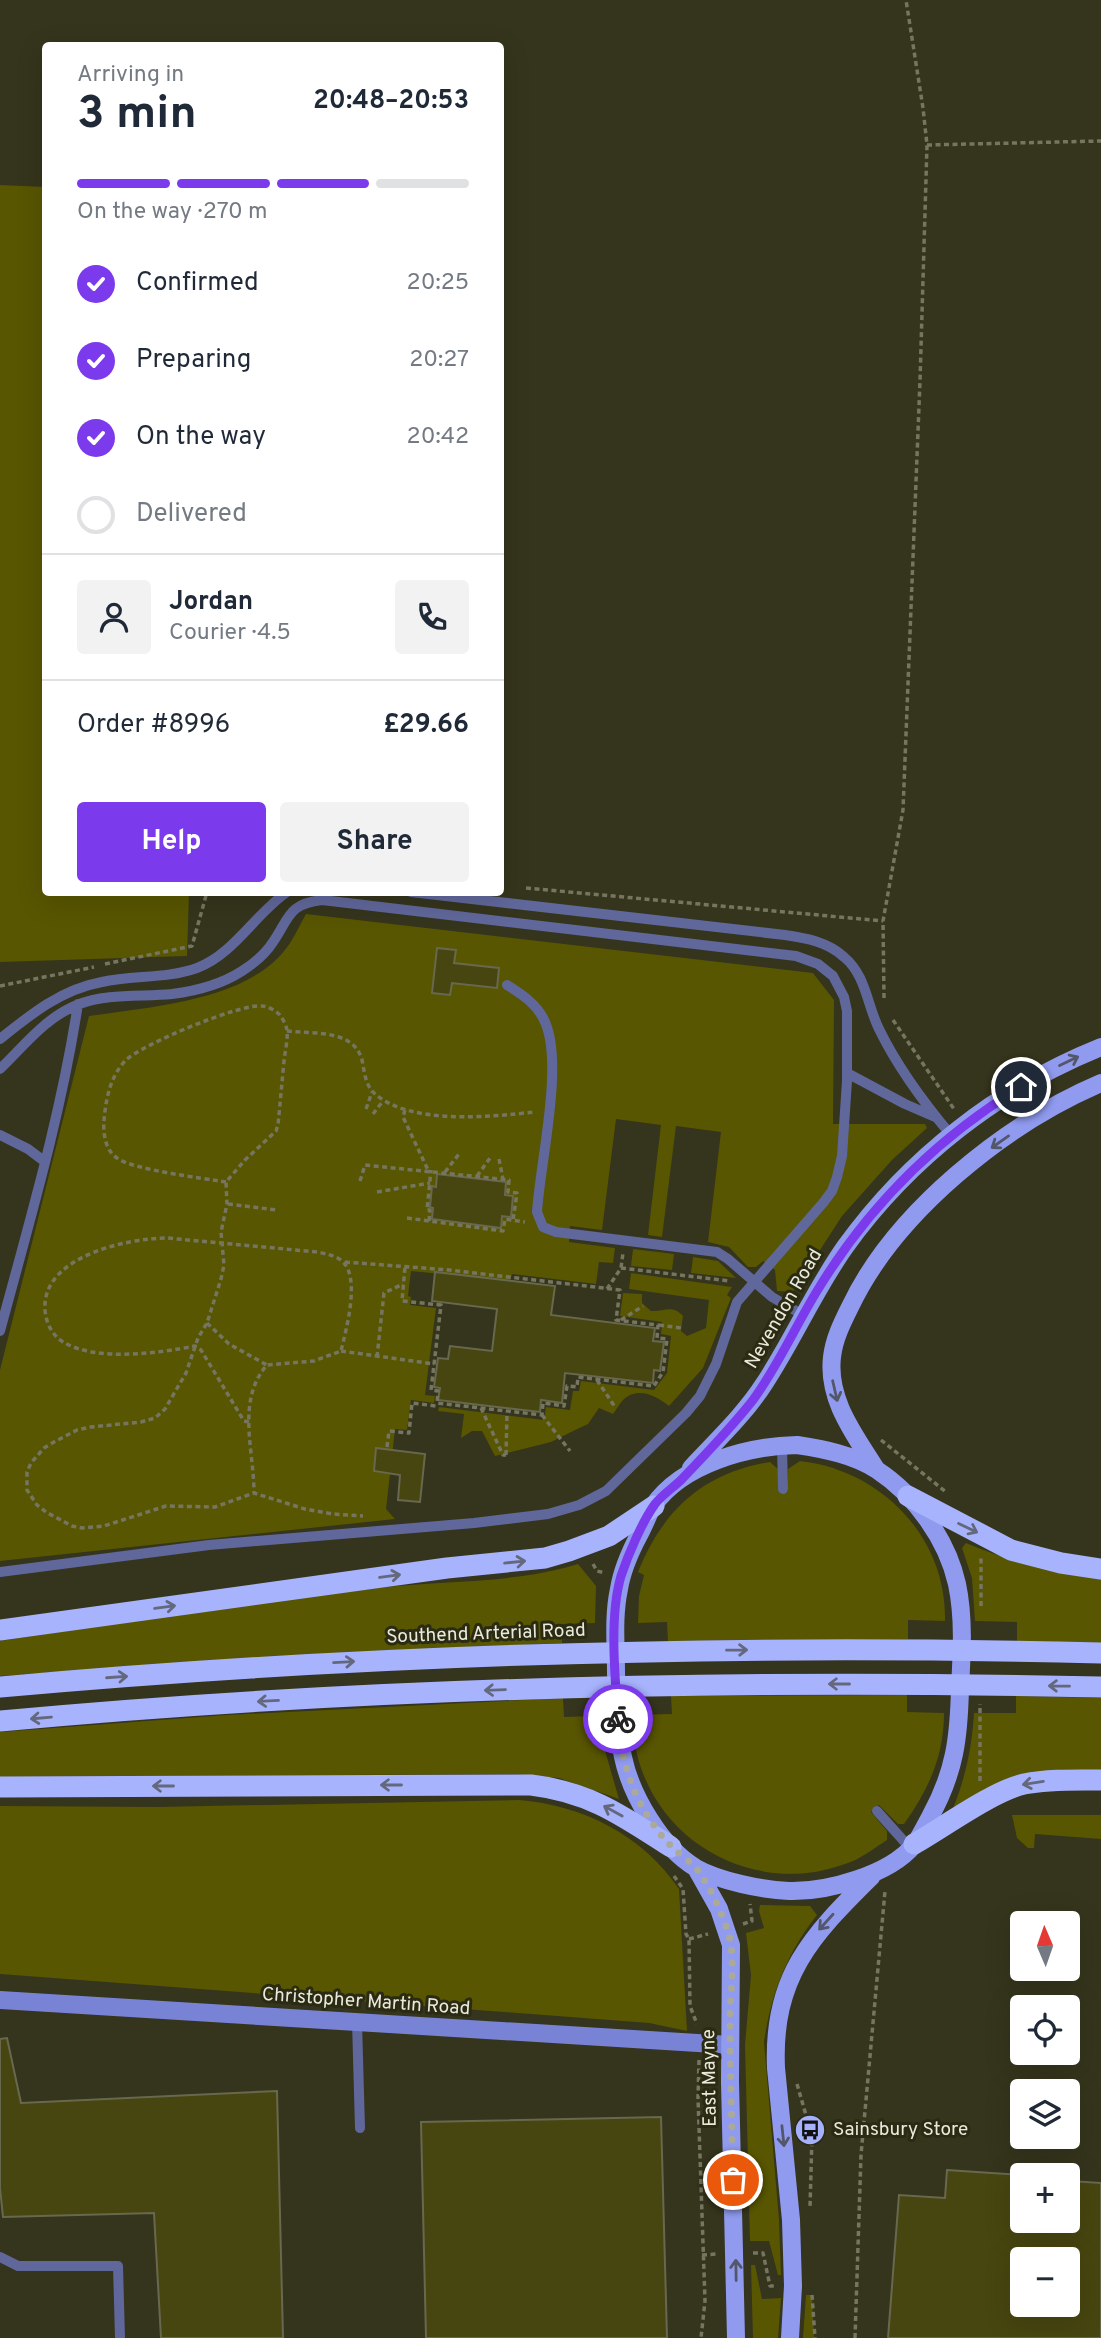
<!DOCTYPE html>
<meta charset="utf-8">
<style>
body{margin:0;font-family:Overpass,sans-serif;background:#f2f2f3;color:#1f2937;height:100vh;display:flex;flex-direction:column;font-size:26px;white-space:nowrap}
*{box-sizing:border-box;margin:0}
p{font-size:23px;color:#747a83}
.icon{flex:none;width:38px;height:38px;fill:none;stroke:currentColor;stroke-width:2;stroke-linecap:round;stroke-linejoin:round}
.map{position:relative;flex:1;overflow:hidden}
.details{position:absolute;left:42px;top:42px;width:462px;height:854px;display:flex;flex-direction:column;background:#fff;border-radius:7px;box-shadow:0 7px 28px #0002}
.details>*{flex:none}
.needle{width:46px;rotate:358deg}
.fabs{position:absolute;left:1010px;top:1911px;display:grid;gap:14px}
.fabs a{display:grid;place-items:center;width:70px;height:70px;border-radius:7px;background:#fff;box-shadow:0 7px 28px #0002;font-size:35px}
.pin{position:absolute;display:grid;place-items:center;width:60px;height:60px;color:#fff;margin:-30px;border:4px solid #fff;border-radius:50%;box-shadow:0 2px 7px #0007}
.courier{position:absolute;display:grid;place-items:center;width:70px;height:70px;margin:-35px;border:5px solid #7c3aed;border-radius:50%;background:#fff;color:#222;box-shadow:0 2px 9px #0007}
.head em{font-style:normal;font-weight:700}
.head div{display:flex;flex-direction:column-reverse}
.head{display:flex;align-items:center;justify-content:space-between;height:119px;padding:0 35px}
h1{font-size:46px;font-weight:700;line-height:52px}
.bar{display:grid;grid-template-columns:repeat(4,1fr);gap:10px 7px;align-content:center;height:84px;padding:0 35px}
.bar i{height:9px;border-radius:5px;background:#e0e1e3}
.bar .on{background:#7c3aed}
.bar p{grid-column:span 4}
.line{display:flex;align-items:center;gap:18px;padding:0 35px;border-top:2px solid #e0e1e3}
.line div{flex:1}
.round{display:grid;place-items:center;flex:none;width:74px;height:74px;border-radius:7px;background:#f2f2f3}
ol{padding:0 35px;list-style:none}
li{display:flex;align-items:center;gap:21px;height:77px}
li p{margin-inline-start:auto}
li .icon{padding:7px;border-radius:50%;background:#7c3aed;color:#fff;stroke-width:4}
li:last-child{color:#747a83}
li i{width:38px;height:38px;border:4px solid #e0e1e3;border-radius:50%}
.button{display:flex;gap:14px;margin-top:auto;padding:14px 35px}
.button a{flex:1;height:80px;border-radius:7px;background:#7c3aed;color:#fff;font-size:28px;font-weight:700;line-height:80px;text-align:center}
.button a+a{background:#f2f2f3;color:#1f2937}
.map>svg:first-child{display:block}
.green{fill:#585600}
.building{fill:#474610;stroke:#68684f;stroke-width:2;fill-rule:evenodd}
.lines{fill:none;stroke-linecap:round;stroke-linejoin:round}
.path{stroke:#767560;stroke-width:3.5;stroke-dasharray:5 3.5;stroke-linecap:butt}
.lane{stroke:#60679a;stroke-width:10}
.secondary{stroke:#7983d5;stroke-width:18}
.primary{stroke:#909bef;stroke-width:18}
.highway{stroke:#a8b3fe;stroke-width:21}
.oneway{stroke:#53576b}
.oneway2{stroke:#63687d}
.done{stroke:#abaa99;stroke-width:7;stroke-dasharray:0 12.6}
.route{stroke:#7c3aed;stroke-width:9}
.labels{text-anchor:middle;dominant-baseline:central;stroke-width:6;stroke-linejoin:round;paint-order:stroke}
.street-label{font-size:19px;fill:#eaeadc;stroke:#2b2a13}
.poi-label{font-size:19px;fill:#eaeadc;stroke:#2b2a13;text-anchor:start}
</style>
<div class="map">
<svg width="1101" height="2338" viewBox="0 0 1101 2338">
<rect width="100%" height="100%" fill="#35341c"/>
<path class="green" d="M0,185L45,187L46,892L189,893L187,956L0,962Z
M306,914L813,973L834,1000L833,1124H925L927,1128L892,1160L842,1216L793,1292L777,1291L775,1270L763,1261L756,1267H748L729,1247L708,1242L721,1132L676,1126L662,1237L648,1235L661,1125L616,1119L602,1230L570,1226L569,1242L615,1248L613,1263L599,1262L596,1284L512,1274L510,1281L411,1271L408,1296L411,1297L410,1305L436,1308L425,1395L435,1396L434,1403L411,1400L407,1430L395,1429L386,1509L395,1519L0,1561V1370L89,1016C148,1007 244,1001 284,951C293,941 299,926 306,914Z
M633,1249L674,1254L672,1270L631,1266Z
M693,1257L718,1261L736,1278L691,1273Z
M631,1273L732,1287L727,1295L731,1298L703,1368L669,1406C656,1396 638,1386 623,1400C619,1404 617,1409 613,1414L599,1408L588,1424L567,1434L551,1442L495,1456L482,1431H472L461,1438L464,1414L438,1411L439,1407L544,1420L546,1407L570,1410L573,1391H579L581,1381L654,1390L667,1373L671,1336L661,1334L662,1322L620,1316L623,1293L642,1294V1303L651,1311C664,1312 672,1304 683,1316L681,1331L687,1336L706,1328L709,1300L629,1289Z
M800,1461C881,1470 947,1537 945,1621L908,1620V1639L668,1641L667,1622L638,1623L639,1596L644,1575L638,1572C663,1510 703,1473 770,1462L778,1469L779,1491H788V1469Z
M966,1543C1010,1561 1053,1573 1101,1579V1643L1017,1641V1622L975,1621L972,1578L962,1548Z
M578,1564L596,1586L595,1623L562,1624V1643L235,1659L0,1676V1641C126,1622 252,1604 378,1588C445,1580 514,1584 578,1564Z
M907,1695V1712L944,1713C944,1756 929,1789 904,1824H898L879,1805L871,1812L887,1831V1840C873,1849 861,1859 845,1864C759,1896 662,1847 638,1758C634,1744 634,1729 633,1715L672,1714L671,1696Z
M1016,1696L1101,1698V1770L1013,1777L983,1790L956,1809L954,1806C966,1775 972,1746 974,1713H1016Z
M563,1698L564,1717L595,1716L619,1799L559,1778L516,1774L0,1777V1732L227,1715Z
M519,1800C582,1805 643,1835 679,1889L687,2031L649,2023L0,1974V1806L158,1807Z
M1012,1815H1101V1839L1035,1834L1034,1848H1028L1017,1838Z
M760,1905L810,1906L817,1915C787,1953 771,1994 764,2042L779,2220L781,2275H778L769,2241H750L745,2045L751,1975L746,1933L764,1928L759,1911Z
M751,2265H755L762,2299L781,2298L778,2338H753Z
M806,2295H812L814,2338H803Z"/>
<path class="building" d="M437,948L456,950L454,963L499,968L497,988L452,983L450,995L432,993Z
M437,1174L506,1182L505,1195L513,1196L511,1217L502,1216L501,1228L432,1219L433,1208L430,1207L432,1186L436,1187Z
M435,1272L555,1286L551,1315L655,1328L653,1341L664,1342L660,1371L654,1370L653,1383L565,1373L562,1403L541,1400L540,1412L438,1400L440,1388L434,1387L438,1358L448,1359L450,1346L492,1351L497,1309L432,1301Z
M376,1448L425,1454L420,1502L398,1500L400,1475L374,1471Z
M7,2038L21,2103L277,2091L283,2338H161L154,2213L3,2217L0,2188V2039Z
M661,2117L667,2338H426L421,2122Z
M947,2170L1022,2175V2221H1068V2184H1070L1071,2181L1101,2183V2338H888L899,2195L945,2198ZM1022,2259H1068V2305H1022Z"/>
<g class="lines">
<path class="path" d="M927,145L1101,141
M526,888L883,921
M105,964L192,946L207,892
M0,986L94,967
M884,998L883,921L903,810L920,381L927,145L923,108L906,0
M893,1020L954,1109
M287,1031C316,1034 358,1029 363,1065C365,1077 367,1087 375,1094C411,1125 490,1117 534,1112
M366,1109L372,1092
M405,1110L403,1117L428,1170
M373,1114L383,1101
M499,1159L503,1179
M445,1172L459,1154
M477,1176L490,1158
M360,1181L365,1165L509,1180L508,1192L517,1193L513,1220
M226,1182C203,1178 133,1170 117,1158C105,1150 103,1133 104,1120C106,1099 110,1077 125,1061C140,1045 241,1003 262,1006C268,1006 276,1011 280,1015C283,1019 286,1025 287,1030C288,1040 285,1051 284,1061C282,1083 280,1104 278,1125L276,1131L245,1160L226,1182L227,1204L221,1232L224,1265L221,1279L207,1323L198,1338L186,1373L165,1409L155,1418L141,1422L91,1427L77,1430L54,1442L44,1448L31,1463L27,1472V1490L37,1505L46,1512L72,1526L82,1528L104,1526L166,1506L215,1507L254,1493L305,1509L333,1514L363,1516
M377,1192L430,1183
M228,1204L277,1210
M407,1218L503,1231L505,1219L525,1222
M429,1221L430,1210H427L431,1170
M345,1262L449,1270L620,1290L616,1320L658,1325L657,1338L667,1339L663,1372L654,1386L578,1377L577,1387L567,1386L564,1406L543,1403L542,1415L437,1403L438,1391L431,1390L441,1305L402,1301L405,1267
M621,1268L730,1281
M607,1289L621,1268L623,1253
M621,1320L643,1306
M207,1323L229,1344L267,1365
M659,1325L681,1328
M341,1351L434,1364
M377,1357L384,1293L403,1284
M597,1380L615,1407
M481,1408L503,1455H506
M542,1415L570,1451
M249,1422L244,1421L201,1350L195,1346C160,1353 96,1362 63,1342C52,1335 46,1323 45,1310C41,1257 127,1238 167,1238L317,1252C326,1254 335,1255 342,1261C361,1277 346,1330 341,1351L314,1361L267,1365C236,1400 254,1450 254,1493
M881,1440L946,1492
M387,1447L389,1431L409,1433L412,1403L436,1406
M506,1455L507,1412
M593,1564L597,1571L605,1573
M981,1606V1557
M980,1781V1704
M674,1876L683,1889L686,1934L689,1939L690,2006L697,2024
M743,1924L752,1921L750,1904
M689,1939L708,1934
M699,2060L698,2098L705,2301L701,2338
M797,2084L812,2136L810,2207
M753,2253H763L770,2286H775
M702,2255L717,2254
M812,2295L815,2338
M855,2338L861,2155L885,1891"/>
<path class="lane" d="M411,892L785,935C806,938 828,942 844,957C866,975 867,1005 879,1029C897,1066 924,1103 951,1135
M507,985C523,995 538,1005 545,1022C564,1065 540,1163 537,1212L543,1227L556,1232L717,1252L728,1259L772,1297L803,1315
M0,1039C31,1014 62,989 102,982C133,975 166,979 197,968C234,954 255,914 287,892
M0,1069C23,1047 46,1017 77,1005C107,993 141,997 172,994C196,991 222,984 242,971C253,964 266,953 273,942C290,917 288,904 322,900L796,956L818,964L833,976L844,997L847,1011V1081L842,1156L837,1177L832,1191L823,1203L737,1302L716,1364L700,1396L686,1413L606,1491L579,1505L548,1514L474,1523L209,1545L0,1572
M847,1073L905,1104L935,1117
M0,1135L28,1149L44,1161
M0,1331C29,1223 61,1115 78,1004
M782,1446L783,1489
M877,1811L910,1848
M357,2022L360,2128
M0,2257L18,2266H118L120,2338"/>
<path class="secondary" d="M0,2000L730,2045"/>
<path class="primary" d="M797,1445C824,1449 854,1455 877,1470C915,1495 947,1539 957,1584C964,1617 962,1653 960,1687C959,1737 955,1772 930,1817C925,1826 920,1837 914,1845C889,1875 827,1892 789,1891C763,1890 719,1881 696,1868C661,1847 631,1795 623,1757C617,1730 617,1701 616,1673C616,1645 613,1617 619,1589C622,1570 630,1552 639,1535C644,1526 648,1515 653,1506C683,1463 749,1446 797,1445Z
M691,1468C716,1441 744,1415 764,1384C793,1340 814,1291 845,1247C909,1158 999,1088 1101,1047
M876,1469C855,1435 827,1400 832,1357C834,1339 842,1323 850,1307C895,1212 1005,1124 1101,1083
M696,1868L719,1909L731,1945L730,2082L736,2338
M790,2338L793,2286L791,2220L776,2068C772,1977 811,1936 872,1876"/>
<path class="highway" d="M908,1496L1011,1550L1061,1563L1101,1569
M0,1630L447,1568L545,1558L569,1551L609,1536L654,1506
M0,1687C366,1654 734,1644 1101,1653
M0,1721C366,1687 734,1679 1101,1687
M0,1787L531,1785C590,1792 623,1816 671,1847
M914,1844C944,1827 993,1791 1024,1784C1049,1779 1076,1780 1101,1780"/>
</g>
<defs><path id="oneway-shaft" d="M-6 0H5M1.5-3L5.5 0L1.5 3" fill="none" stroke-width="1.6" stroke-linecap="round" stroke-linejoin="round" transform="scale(1.75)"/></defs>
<g class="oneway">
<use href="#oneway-shaft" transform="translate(1069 1061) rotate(-26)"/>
<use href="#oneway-shaft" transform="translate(1000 1142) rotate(145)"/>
<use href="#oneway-shaft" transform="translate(835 1391) rotate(77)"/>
<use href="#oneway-shaft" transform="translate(826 1922) rotate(132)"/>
<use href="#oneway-shaft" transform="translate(783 2136) rotate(84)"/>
<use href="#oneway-shaft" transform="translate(736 2270) rotate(-91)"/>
</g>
<g class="oneway2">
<use href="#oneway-shaft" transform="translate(968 1528) rotate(26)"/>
<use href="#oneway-shaft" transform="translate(515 1562) rotate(-6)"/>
<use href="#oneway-shaft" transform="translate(390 1576) rotate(-8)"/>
<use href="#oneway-shaft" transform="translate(165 1607) rotate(-8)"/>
<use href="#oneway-shaft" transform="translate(737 1650) rotate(-1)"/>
<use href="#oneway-shaft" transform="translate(344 1662) rotate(-3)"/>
<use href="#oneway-shaft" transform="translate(117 1677) rotate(-4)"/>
<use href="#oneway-shaft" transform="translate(839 1684) rotate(-180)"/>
<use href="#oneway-shaft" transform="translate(1059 1686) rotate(-179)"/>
<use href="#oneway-shaft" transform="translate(495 1690) rotate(178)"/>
<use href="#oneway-shaft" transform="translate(268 1701) rotate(177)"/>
<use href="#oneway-shaft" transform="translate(41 1718) rotate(175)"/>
<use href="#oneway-shaft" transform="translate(1033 1783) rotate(171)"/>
<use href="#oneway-shaft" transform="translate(391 1785) rotate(180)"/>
<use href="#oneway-shaft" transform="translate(163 1786) rotate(180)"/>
<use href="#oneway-shaft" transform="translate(613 1811) rotate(-151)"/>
</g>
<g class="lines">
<path class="done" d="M618,1719C621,1767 638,1813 673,1848C680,1855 690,1861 697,1869C709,1885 719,1907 726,1926C737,1955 730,1989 730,2021C730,2074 732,2127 733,2180"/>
<path class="route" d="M618,1719C615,1676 609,1617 621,1576C628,1555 642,1522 655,1504C663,1494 673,1488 682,1479C706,1454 731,1428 753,1400C778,1366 795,1327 817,1291C868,1207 937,1138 1021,1087"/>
</g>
<defs>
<g id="bus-disc" transform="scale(1.575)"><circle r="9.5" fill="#a6b1fc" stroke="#2b2a13"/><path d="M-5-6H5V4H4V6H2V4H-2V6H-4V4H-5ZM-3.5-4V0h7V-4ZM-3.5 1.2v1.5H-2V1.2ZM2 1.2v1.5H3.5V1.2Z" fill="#111"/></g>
</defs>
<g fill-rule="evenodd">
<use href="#bus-disc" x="810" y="2130"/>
</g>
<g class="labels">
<g class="street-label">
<text transform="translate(784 1309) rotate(-60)">Nevendon Road</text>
<text transform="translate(486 1634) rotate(-2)">Southend Arterial Road</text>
<text transform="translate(366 2002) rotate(4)">Christopher Martin Road</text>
<text transform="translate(710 2078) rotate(-91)">East Mayne</text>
</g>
<g class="poi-label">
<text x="833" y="2130">Sainsbury Store</text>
</g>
</g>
</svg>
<div class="fabs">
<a><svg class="needle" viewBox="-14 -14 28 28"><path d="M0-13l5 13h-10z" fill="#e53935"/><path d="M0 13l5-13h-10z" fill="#747a83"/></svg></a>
<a><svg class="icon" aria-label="locate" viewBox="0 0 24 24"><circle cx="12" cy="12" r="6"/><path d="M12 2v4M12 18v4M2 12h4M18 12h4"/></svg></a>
<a><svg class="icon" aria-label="layers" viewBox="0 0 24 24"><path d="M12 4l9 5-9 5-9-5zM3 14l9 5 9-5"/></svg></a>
<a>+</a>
<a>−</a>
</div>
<div class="pin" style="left:733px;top:2180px;background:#ea580c"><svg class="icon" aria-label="bag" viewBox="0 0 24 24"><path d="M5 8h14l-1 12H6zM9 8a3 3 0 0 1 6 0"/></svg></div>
<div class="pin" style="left:1021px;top:1087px;background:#1f2937"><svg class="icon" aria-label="home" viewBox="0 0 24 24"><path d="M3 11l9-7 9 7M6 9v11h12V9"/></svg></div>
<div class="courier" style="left:618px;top:1719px"><svg class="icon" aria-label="bike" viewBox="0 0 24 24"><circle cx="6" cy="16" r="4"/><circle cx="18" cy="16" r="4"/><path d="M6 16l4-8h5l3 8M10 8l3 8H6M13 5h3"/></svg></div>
<section class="details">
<div class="head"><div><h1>3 min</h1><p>Arriving in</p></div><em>20:48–20:53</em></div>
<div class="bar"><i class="on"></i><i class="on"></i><i class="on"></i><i></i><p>On the way · 270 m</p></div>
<ol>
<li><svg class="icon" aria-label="check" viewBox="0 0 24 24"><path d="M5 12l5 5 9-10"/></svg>Confirmed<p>20:25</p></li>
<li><svg class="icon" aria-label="check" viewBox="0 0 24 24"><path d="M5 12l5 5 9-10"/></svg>Preparing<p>20:27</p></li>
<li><svg class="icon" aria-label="check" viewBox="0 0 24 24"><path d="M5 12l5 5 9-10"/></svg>On the way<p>20:42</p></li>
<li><i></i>Delivered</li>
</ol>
<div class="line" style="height:126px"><a class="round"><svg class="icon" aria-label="person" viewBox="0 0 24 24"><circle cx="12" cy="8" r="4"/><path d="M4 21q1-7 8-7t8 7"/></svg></a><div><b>Jordan</b><p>Courier · 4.5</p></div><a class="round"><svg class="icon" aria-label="phone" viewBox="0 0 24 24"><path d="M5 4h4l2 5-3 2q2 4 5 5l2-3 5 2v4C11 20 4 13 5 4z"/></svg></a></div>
<div class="line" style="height:91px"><div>Order #8996</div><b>£29.66</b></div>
<div class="button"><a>Help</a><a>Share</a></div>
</section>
</div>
